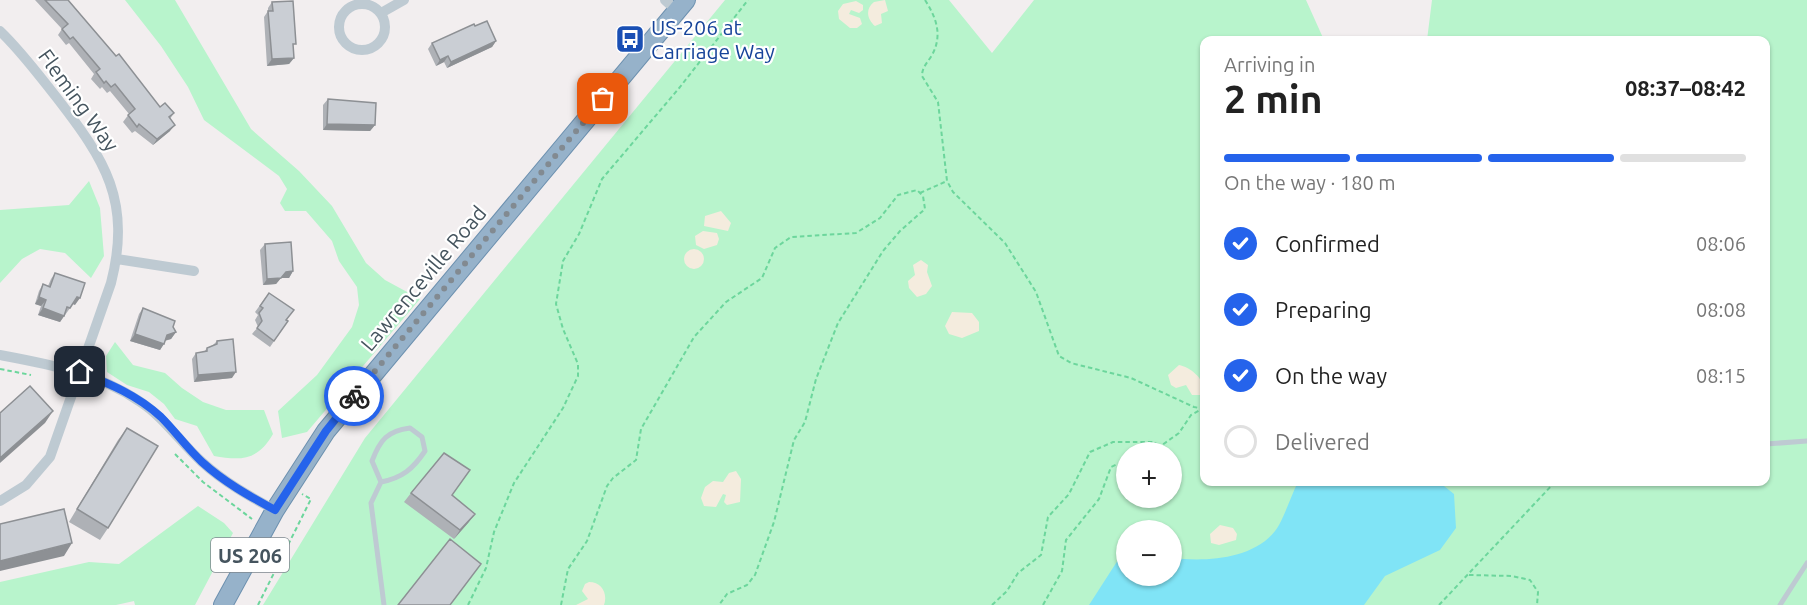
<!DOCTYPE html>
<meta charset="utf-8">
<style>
body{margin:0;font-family:Ubuntu,sans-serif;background:#f2f2f2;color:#222;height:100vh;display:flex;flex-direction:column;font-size:22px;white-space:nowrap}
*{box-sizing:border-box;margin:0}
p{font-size:20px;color:#767676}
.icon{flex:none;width:33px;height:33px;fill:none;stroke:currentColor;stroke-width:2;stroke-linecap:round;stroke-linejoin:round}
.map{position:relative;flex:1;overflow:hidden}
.details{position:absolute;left:1200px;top:36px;width:570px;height:450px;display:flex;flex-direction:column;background:#fff;border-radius:12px;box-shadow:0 2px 4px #0004}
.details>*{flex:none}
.controls{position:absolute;left:1116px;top:442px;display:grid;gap:12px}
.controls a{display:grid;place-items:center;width:66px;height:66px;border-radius:50%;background:#fff;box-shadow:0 2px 4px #0004;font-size:30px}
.pin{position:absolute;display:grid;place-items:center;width:51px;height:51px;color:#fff;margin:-26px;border-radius:12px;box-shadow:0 3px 9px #0006}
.courier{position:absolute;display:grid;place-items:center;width:60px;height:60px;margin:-30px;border:4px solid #2563eb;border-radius:50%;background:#fff;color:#222;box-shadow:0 2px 8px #0007}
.summary em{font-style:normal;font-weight:700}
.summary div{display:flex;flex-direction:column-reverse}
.summary{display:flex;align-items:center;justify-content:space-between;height:102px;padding:0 24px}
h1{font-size:39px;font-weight:700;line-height:45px}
.bar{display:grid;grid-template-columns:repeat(4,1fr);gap:9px 6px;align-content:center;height:72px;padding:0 24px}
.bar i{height:8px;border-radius:4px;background:#e0e0e0}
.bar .selected{background:#2563eb}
.bar p{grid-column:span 4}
ol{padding:0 24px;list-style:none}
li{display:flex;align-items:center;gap:18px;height:66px}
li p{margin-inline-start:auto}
li .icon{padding:6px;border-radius:50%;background:#2563eb;color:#fff;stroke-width:4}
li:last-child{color:#767676}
li i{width:33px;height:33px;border:3px solid #e0e0e0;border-radius:50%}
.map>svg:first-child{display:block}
.green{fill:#b8f4cc;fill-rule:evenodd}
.sand{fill:#f4ecde}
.water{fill:#80e4f6}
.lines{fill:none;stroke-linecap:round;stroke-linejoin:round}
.trunk-casing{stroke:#6c90af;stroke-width:20}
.path{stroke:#6cd69c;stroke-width:2;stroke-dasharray:4.5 3;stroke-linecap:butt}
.service{stroke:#becad2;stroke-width:5}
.minor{stroke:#becad2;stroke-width:10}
.trunk{stroke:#96b2ca;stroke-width:18}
.wall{fill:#aeb1b6}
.shaded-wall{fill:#8d9094}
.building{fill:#caced4;stroke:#8d9094;stroke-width:1.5}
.done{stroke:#828a91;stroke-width:6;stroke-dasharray:0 10.8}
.route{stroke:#2563eb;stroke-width:8}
.labels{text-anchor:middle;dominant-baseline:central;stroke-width:4.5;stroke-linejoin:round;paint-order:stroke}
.shield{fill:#fff;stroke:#7d878e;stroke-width:1.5}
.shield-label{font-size:20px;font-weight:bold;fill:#45545e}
.transit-label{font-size:21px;fill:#164399;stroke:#fff;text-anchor:start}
.street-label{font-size:21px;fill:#45545e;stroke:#fff}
</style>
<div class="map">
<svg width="1807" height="605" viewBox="0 0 1807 605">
<rect width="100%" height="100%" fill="#f2eeef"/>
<path class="green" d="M125,0H175L251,129L299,171L332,206L366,263L385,280L420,299L307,432L282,438L278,411L317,375L352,327L359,305L357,287L339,261L332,241L306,211H285L280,203L287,189L279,176L204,120L188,87L161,46Z
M725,0H949L992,53L1034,0H1306L1324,40H1204V482H1766V40H1427L1432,0H1807V605H263L365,438ZM1126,453H1172V498H1126ZM1126,531H1172V576H1126Z
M89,181L100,208L104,256L91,278L65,253L40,249L22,259L0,283V210L69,205Z
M115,342L133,365L165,373L182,388L203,402L226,410H264L273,434C258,460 242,461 214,456L197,426L175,419L164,404L149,392L127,385L107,372L106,356Z
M198,506L224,523L233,533L195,605H135L134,601L116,605H0V582L89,562L119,564Z"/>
<path class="sand" d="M885,0L888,11L881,14L882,23L875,26C867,19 865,9 874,2Z
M856,1L863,5V10L859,13L851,10L849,14L860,18L862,24L857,28H850L839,19L838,11L843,4Z
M721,211L731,223L728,231L704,226L705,216Z
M703,231L717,233L719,239L717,245L704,249L696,245L695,236Z
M684 259a10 10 0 1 1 20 0a10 10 0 1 1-20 0Z
M921,260L928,265L927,272L932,286L926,294L917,297L909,288L908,281L915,275L913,265Z
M952,312L972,313L979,322V331L962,338L949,334L945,326Z
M1179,365C1190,367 1203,378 1204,389L1200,395H1192L1186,385L1176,388L1171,385L1168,375Z
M736,471L741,479L740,502L727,505L724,502L726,495L723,494L716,507L704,506L701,498L705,487L713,481L723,482L729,473Z
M1220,525L1233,528L1237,534L1236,540L1219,545L1211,543L1210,534Z
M589,582C602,582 608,594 604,605H576L588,599L582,591L585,584Z"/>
<path class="water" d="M1298,482H1439L1454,494L1456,528L1440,550L1385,576L1364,605H1089L1118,560L1126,554V576H1172V558C1205,562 1259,560 1279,525C1286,512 1291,496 1298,482Z"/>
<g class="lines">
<g class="trunk-casing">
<path id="trunk" d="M223,605L275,510L326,431L686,0"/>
</g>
<path class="path" d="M925,0C936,17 943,35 932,55C928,62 922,67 922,76L938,102L947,181L953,192L1005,243L1036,292L1059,356L1071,363L1131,378L1194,407L1204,409
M920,193L947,181
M0,369L31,375
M1151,453L1179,433L1191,415L1202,409
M175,454L203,482L252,519
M1469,575L1512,576L1530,580L1538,592L1537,605
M258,605L311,499L302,494
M468,605L486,568L494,532L514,483L563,408L578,376V364L563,329L556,304L563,261L579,234L602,179L680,87L748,0
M561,605L568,569L587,541L607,486L613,478L636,460L641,429L694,337L726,302L762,278L775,248L791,237L856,233L880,218L898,195L917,190L923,196L925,209L900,231L883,251L838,323L816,379L805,422L794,440L774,522L755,575L747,585L727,594L719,605
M992,605L1007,591L1018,573L1041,555L1048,517L1069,494L1090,452L1113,442H1155L1157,450
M1043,605L1062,571L1066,540L1099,499L1111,467L1126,460
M1439,605L1555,482"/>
<path class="service" d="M1766,444L1807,441
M381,482C402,478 413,469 425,451L422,437L410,428C387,431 380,440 372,461L381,482L371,503L384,605
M1780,605L1807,563"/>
<path class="minor" d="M665,0L677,11
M339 27a23 23 0 1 1 46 0a23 23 0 1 1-46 0Z
M381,13L404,0
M0,31C21,51 38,74 57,98C105,160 132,201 111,283L50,457L26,485L0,501
M117,259L194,271
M0,355C48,364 98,373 139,401C164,417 180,442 202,462C224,482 249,496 275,510"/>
<use href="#trunk" class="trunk"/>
</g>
<path class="wall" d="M35,0H68L160,107L174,113L170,119V131L153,145L135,131L132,133L123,122L129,114L110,91L107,93L102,87L100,89L91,79L94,74L69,43L66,45L58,35L62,29Z
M272,2L293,48L294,58L289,64L267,66L264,17L268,11V8Z
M475,26L496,41L492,47L447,68L444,62L436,66L428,49L432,43Z
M328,99L375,125L370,131L323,130V105Z
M265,244L293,271L289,278H281L276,284L263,285L260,250Z
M55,273L75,305L73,304L60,322L38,315L41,306L35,304L39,291L43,284L48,286L51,279Z
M269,293L288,321L270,347L252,334L258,327L255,320L258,315L255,312Z
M143,308L173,327L176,332L171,339L165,341L160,350L130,341L139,314Z
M217,341L232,378L194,382L192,359L196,353L204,352L207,348L213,345Z
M127,428L108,528L100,540L69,522L118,440Z
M411,493L452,495L475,514L468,523L454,539L404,502Z"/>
<path class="shaded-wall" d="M496,41L492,47L447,68L451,62Z
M448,56L444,62L436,66L440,60Z
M294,58L289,64L267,66L272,59Z
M327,124L375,125L370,131L323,130Z
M175,125L170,131L153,145L157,139Z
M293,271L289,278H281L276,284L263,285L267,279L286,272Z
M39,297L46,300L41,306L35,304Z
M77,297L80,298L75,305L73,304Z
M43,308L64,316L60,322L38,315Z
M176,332L171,339L163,341L167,335Z
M135,334L164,344L160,350L130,341Z
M236,372L232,378L194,382L198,375Z
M53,411L45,423L0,463V458Z
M475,514L468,523L454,539L460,530Z
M72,543L64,556L0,571V561Z"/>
<path class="building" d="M45,0H68L116,56L119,54L160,107L165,103L174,113L169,117L175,125L157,139L139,124L137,127L128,115L135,109L115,84L111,87L106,81L104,83L96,72L100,69L73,37L70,39L62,29L68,24Z
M293,1L296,44H293L294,58L272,59L268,11H273L272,2Z
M487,21L496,41L451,62L448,56L440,60L432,43L474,24L475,26Z
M328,99L376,103L375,125L327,124Z
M291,242L293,271L286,272L281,278L267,279L265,244Z
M55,273L85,283L80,298L77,297L70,308L67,307L64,316L43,308L46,300L39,297L43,284L50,287Z
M269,293L294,310L286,320L288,321L274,341L257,328L262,321L259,313L263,308L260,306Z
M143,308L175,321L173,327L176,332L167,335L164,344L135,334Z
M233,339L236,372L198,375L196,353L207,351V348L217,344V341Z
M30,386L53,411L0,458V413Z
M127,428L158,446L108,528L77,509Z
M444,453L470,470L452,495L475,514L460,530L411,493Z
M64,509L72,543L0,561V524Z
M450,539L481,564L450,605H398Z"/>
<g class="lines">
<path class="done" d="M354,396L603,99"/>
<path class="route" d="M80,372C110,384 137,395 161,417C175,431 187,448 202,462C224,482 249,496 275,510L326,431L354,396"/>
</g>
<defs>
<g id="bus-square" transform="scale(1.5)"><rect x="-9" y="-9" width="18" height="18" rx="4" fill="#1a4fb4" stroke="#fff"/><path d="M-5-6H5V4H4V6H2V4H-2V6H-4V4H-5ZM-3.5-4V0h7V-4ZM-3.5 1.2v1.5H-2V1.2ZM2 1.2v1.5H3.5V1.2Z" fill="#fff"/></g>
</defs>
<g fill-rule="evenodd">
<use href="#bus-square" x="630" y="39"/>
</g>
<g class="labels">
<rect class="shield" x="211" y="538" width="78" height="34" rx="4.5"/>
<g class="shield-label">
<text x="250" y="555">US 206</text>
</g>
<g class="transit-label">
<text x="651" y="27">US-206 at<tspan x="651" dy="24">Carriage Way</tspan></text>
</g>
<g class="street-label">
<text transform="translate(79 100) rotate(54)">Fleming Way</text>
<text transform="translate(423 278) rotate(-50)">Lawrenceville Road</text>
</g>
</g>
</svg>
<div class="controls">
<a>+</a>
<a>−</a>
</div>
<div class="pin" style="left:603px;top:99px;background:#ea580c"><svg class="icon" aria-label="bag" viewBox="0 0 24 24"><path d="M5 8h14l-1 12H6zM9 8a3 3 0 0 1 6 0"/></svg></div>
<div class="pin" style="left:80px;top:372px;background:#1f2937"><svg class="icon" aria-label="home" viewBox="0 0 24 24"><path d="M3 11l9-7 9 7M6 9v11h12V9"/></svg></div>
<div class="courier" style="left:354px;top:396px"><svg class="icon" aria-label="bike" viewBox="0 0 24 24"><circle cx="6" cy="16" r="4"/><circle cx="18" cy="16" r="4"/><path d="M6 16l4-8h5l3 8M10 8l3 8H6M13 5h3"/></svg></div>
<section class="details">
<div class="summary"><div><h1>2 min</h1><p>Arriving in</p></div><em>08:37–08:42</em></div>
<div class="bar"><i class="selected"></i><i class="selected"></i><i class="selected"></i><i></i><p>On the way · 180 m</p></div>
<ol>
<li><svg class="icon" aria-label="check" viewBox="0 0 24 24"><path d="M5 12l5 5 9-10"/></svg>Confirmed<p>08:06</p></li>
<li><svg class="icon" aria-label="check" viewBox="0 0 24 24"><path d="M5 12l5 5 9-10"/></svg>Preparing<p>08:08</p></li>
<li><svg class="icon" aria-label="check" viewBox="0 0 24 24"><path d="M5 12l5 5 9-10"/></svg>On the way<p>08:15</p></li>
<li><i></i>Delivered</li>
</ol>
</section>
</div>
